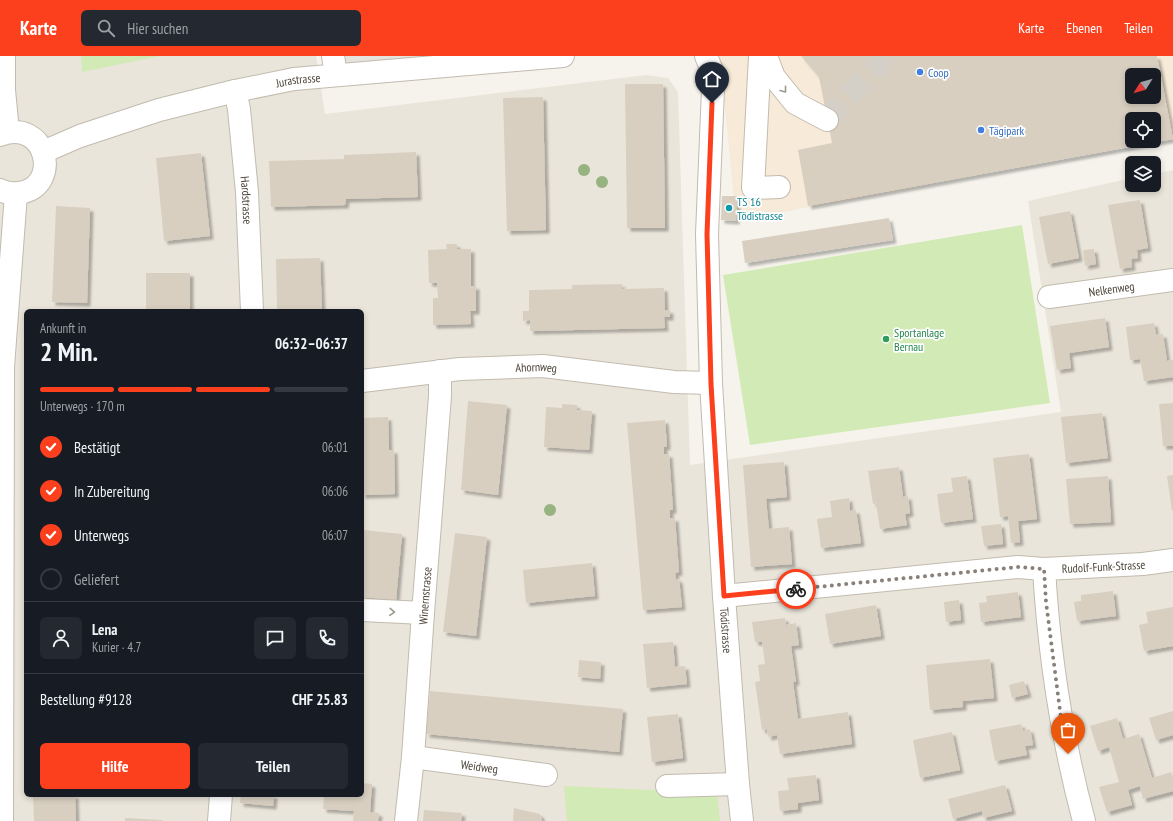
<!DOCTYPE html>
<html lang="de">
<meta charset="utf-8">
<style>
body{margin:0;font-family:"PT Sans Narrow",sans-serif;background:#242831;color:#f1f3f6;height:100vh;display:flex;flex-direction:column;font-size:15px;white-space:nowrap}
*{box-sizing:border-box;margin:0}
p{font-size:13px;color:#9ea1a6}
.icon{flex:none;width:22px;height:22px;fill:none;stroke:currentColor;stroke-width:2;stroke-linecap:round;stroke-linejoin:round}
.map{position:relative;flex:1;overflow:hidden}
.drawer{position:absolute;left:24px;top:253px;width:340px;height:488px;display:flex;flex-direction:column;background:#171b24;border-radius:6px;box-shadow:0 2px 6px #0003}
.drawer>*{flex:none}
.needle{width:26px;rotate:233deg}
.fabs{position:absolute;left:1125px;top:12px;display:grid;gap:8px}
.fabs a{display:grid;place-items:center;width:36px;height:36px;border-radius:6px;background:#171b24;box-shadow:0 2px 6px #0003;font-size:20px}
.pin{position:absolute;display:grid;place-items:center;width:34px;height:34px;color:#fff;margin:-41px -17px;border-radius:50% 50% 50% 0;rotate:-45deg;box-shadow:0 0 4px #0007}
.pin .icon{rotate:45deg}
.courier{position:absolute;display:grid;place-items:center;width:40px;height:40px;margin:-20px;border:3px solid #fc3f1d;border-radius:50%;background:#fff;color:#222;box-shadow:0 1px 5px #0007}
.overview em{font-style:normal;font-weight:700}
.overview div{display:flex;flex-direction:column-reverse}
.overview{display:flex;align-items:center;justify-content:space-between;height:68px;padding:0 16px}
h1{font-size:26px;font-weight:700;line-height:30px}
.bar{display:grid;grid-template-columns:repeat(4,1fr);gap:6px 4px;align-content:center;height:48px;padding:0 16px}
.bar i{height:5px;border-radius:3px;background:#363941}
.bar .active{background:#fc3f1d}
.bar p{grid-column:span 4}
.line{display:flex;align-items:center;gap:10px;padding:0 16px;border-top:1px solid #363941}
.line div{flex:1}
.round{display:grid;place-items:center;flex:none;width:42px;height:42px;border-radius:6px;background:#242831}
ol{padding:0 16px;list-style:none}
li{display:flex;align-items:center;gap:12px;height:44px}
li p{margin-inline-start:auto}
li .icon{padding:4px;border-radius:50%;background:#fc3f1d;color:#fff;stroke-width:4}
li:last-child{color:#9ea1a6}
li i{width:22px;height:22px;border:2px solid #363941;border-radius:50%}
.primary-button{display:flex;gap:8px;margin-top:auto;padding:8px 16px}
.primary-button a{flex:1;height:46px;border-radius:6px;background:#fc3f1d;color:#fff;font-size:16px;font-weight:700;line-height:46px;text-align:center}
.primary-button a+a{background:#242831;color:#f1f3f6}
header{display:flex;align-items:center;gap:24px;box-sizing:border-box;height:56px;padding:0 20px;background:#fc3f1d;color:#fff}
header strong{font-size:19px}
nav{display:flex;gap:22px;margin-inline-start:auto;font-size:14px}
.search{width:280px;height:36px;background:#242831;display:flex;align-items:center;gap:10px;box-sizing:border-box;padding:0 14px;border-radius:6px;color:#9ea1a6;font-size:15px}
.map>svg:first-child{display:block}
.residential{fill:#eae5da;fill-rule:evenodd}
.commercial{fill:#f7ead8;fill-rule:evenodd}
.industrial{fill:#e6e2dd}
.green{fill:#d2eab5}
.building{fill:#d8cfc1;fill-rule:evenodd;filter:url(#shadow)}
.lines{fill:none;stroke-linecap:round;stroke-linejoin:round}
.minor-tunnel{stroke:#d4d0c8;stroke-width:22;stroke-dasharray:22 11;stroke-linecap:butt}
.minor-casing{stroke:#c2bbae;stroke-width:24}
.minor{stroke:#fff;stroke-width:22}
.tree{fill:#97b381}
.oneway{stroke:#9c9892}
.done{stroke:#878178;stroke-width:4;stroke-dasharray:0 7.2}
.route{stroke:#fc3f1d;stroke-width:5}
.shop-dot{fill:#3f7fe0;stroke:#fff;stroke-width:1.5}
.culture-dot{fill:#0f9aa8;stroke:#fff;stroke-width:1.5}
.leisure-dot{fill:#2e9e5b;stroke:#fff;stroke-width:1.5}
.labels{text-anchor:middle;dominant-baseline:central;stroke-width:3.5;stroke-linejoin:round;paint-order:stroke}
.shop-label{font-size:12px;fill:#366cbe;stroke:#fff;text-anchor:start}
.street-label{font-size:12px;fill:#4b4439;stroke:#fff}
.culture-label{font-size:12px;fill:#0d838f;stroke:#fff;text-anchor:start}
.leisure-label{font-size:12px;fill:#27864d;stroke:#fff;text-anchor:start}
</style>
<header>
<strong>Karte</strong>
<div class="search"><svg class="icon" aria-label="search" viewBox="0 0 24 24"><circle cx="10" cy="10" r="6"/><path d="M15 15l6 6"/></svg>Hier suchen</div>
<nav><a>Karte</a><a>Ebenen</a><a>Teilen</a></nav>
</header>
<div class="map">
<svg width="1173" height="765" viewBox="0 0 1173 765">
<defs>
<filter id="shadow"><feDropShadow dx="3.5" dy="3.5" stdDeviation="1" flood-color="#0004"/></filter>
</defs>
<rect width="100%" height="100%" fill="#f6f3ec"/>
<path class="residential" d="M0,0H316L325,58L646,19L668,22L678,36L690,409L1061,356L1028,145L1132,122V129H1154V118L1173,114V765H0ZM26,255H362V739H26Z"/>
<path class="commercial" d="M720,0H1173V82L736,165ZM1132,19H1154V41H1132ZM1132,63H1154V85H1132Z"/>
<path class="industrial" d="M345,0H444L347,12Z"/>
<path class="green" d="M81,0H160L82,16Z
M1022,169L1050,347L750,389L723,219Z
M564,730L717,737L720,765H567Z"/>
<path class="building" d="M801,0H1157L1173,83L808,150L798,94L832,87L819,21ZM1132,19H1154V41H1132ZM1132,63H1154V85H1132Z
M625,28H663L665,172H627Z
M543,41L546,174L507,175L503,42Z
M416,96L418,141L346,143L345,149L271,151L269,105L344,103V99Z
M201,97L210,180L164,185L156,102Z
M722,140H737L736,165L721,164Z
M1140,144L1148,192L1137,194L1138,202L1131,203L1132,211L1120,213L1108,149Z
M56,150L90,152L87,247L52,246Z
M1070,155L1079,202L1048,208L1039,161Z
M889,162L893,184L745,207L742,185Z
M446,188H457V193H471V230H476V255H470L471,268L433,269V242H438L437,227H429L428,194L447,193Z
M1094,193L1096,208L1085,210L1083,194Z
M320,202L322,255H277L276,203Z
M146,217H190V255H146Z
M622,228V233L664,232L665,254H670V261H664L665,272L530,275V264L523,265V255H529V234L572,233V229Z
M1105,262L1109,291L1069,297L1071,312L1057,314L1050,270Z
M1154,267L1156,279L1163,278L1167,305L1173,304V321L1144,325L1140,303L1130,304L1126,271Z
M468,345L507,349L498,439L461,434Z
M1173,347V390H1163L1159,348Z
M562,348L577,349V354L592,355L589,394L544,391L546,351L562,352Z
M1102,357L1108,402L1066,407L1061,361Z
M388,361L389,394H394L395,438L362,439V362Z
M665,364L667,390L664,391V398H669L673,454H670V462H675L679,516L675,517L676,523H679L682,551L643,554L627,367Z
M1029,398L1037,463L1018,465L1020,486L1011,487L1008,460L1000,461L993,402Z
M784,406L787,441L766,443L769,473L789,471L792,508L751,511L743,409Z
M899,411L903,441L908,440L910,457L905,458L907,469L880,473L876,447L873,448L868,415Z
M1173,419V454L1172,455L1167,420Z
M967,420L973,463L941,467L937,438L953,436L951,422Z
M1108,420L1111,466L1070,468L1066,423Z
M849,442L850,455L856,454L861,487L821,492L817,463L832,461L830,445Z
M1001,468L1003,488L984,490L981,470Z
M363,474L402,478L396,544L362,541Z
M455,477L487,481L476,580L443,576Z
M592,507L595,540L526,547L523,514Z
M1113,535L1116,560L1077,565L1074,546L1081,545V539Z
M1018,536L1021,561L981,566L979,547L987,546L986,540Z
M959,544L961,564L946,566L944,546Z
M876,549L881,580L830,588L825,558Z
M1173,551V590L1144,595L1139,569L1148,567L1146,556Z
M785,562L786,569L796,567L799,589L791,590L796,626H793L798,663L848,656L852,688L780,698L777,679L768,681L767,673L762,674L755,626L760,625L758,609L765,608L762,586H755L752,566Z
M673,586L675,611L685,610L687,628L647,632L643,588Z
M990,603L994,642L963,645V651L930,654L926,609Z
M579,604L601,606L600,623L578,621Z
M1024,625L1028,638L1012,642L1009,629Z
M430,635L623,653L619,696L426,678Z
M1173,655V679L1156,684L1149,662Z
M678,658L683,702L652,706L647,661Z
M1117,662L1123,683L1139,678L1152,722L1171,716L1173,723V735L1143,743L1140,730L1128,734L1132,749L1107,756L1099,731L1119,726L1109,691L1098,695L1090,670Z
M1021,668L1023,675L1030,673L1033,689L1025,690L1027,699L995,705L989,674Z
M952,676L960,714L920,722L913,684Z
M816,719L819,744L798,747V753L780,755L778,735L789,734L787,722Z
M362,727L372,728L370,756L379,757L378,765H353L354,755L323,753L324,739H362Z
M1005,729L1012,755L983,762L982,755L953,763L948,743Z
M33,739H75L76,765H34Z
M241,739H274L273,750L240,747Z
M514,752L540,758L542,765H513Z
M424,754L462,757L461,765H423Z
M125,762L162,764V765H125Z"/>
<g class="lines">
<path class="minor-tunnel" d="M827,64L886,0"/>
<g class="minor-casing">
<g id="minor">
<path d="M4,0V34L8,76"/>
<path d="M333,0L336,19"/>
<path id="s1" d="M706,0L711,12L713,33L707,178L711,327L724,540L738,728L742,765"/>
<path d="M760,0L753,132L779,131"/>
<path d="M766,0L774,21L795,47L827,64"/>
<path id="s2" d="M235,35L239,53L247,136L252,255"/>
<path d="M0,79C46,62 61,126 24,136C15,138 8,138 0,134"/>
<path id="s3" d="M43,96L80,80L159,54L235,35L294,23L563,0"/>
<path id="s4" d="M1049,241L1173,224"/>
<path id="s5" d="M362,325L460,313L543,310L674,326L711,327"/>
<path d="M1044,513C1049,598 1062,683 1084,765"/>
<path id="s6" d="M724,540L1018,511L1044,513L1143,508L1173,504"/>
<path d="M362,554L423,557"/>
<path id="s7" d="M413,701L546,719"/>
<path d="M667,730L738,728"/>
<path d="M2,765L3,311L16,138"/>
<path d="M219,765L221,739"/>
<path id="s8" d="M406,765L413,701L423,557L440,340V315"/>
</g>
</g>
<use href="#minor" class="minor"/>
</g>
<g class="tree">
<circle cx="584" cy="114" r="6"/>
<circle cx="602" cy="126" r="6"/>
<circle cx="550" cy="454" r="6"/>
</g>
<defs><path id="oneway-chevron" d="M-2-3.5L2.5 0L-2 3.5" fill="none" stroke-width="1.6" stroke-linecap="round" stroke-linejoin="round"/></defs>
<g class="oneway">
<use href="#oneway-chevron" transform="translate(784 34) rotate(52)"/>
<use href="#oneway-chevron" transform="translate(392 556) rotate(3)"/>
</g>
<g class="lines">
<path class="done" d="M796,533L1018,511L1044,513L1046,546L1062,670L1068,698"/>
<path class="route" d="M712,47L707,178L711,328L724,540L796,533"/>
</g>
<g class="shop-dot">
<circle cx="920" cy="16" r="4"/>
<circle cx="981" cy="74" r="4"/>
</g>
<circle class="culture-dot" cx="729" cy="152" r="4"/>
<circle class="leisure-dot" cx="886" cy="283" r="4"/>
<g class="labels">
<g class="shop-label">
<text x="928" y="16">Coop</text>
<text x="989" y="74">Tägipark</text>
</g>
<g class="street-label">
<text stroke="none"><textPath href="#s3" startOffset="266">Jurastrasse</textPath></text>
<text stroke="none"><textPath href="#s2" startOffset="110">Hardstrasse</textPath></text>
<text stroke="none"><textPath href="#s4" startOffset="63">Nelkenweg</textPath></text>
<text stroke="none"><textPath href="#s5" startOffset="175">Ahornweg</textPath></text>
<text stroke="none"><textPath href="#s6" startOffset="381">Rudolf-Funk-Strasse</textPath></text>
<text stroke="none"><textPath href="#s8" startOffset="226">Winernstrasse</textPath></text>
<text stroke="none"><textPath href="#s1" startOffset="576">Tödistrasse</textPath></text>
<text stroke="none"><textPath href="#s7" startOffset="67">Weidweg</textPath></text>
</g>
<g class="culture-label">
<text x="737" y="145">TS 16<tspan x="737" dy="14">Tödistrasse</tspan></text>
</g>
<g class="leisure-label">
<text x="894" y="276">Sportanlage<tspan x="894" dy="14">Bernau</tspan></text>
</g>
</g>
</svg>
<div class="fabs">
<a><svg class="needle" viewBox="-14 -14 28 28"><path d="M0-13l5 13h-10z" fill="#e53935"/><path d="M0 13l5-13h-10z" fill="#9ea1a6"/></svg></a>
<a><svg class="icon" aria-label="locate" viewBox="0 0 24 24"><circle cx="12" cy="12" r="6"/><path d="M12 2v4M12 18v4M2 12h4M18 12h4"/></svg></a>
<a><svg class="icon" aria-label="layers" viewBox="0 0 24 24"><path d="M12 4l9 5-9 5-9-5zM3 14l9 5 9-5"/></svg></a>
</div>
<div class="pin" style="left:1068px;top:698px;background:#ea580c"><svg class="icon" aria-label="bag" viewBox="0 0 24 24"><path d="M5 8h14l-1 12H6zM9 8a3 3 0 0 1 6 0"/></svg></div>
<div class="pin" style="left:712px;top:47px;background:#1f2937"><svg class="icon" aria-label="home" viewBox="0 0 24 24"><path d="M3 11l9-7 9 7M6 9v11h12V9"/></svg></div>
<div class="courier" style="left:796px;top:533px"><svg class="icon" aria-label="bike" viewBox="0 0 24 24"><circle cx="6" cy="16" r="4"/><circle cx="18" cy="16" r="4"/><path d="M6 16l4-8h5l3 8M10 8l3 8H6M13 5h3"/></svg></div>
<section class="drawer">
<div class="overview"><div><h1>2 Min.</h1><p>Ankunft in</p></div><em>06:32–06:37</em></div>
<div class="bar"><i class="active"></i><i class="active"></i><i class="active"></i><i></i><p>Unterwegs · 170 m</p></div>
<ol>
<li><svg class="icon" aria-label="check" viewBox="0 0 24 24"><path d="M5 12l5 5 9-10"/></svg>Bestätigt<p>06:01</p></li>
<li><svg class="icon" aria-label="check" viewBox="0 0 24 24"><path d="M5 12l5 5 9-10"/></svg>In Zubereitung<p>06:06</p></li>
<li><svg class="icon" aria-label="check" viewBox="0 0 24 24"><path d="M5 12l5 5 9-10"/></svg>Unterwegs<p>06:07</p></li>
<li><i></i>Geliefert</li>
</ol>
<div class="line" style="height:72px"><a class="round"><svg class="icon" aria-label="person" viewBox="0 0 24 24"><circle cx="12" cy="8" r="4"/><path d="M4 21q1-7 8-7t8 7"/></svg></a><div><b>Lena</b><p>Kurier · 4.7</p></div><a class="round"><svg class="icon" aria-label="chat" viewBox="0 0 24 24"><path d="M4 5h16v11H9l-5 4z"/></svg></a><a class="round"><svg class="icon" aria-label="phone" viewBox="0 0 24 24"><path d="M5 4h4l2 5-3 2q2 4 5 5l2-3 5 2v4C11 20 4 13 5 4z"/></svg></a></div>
<div class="line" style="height:52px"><div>Bestellung #9128</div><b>CHF 25.83</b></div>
<div class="primary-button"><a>Hilfe</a><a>Teilen</a></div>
</section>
</div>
